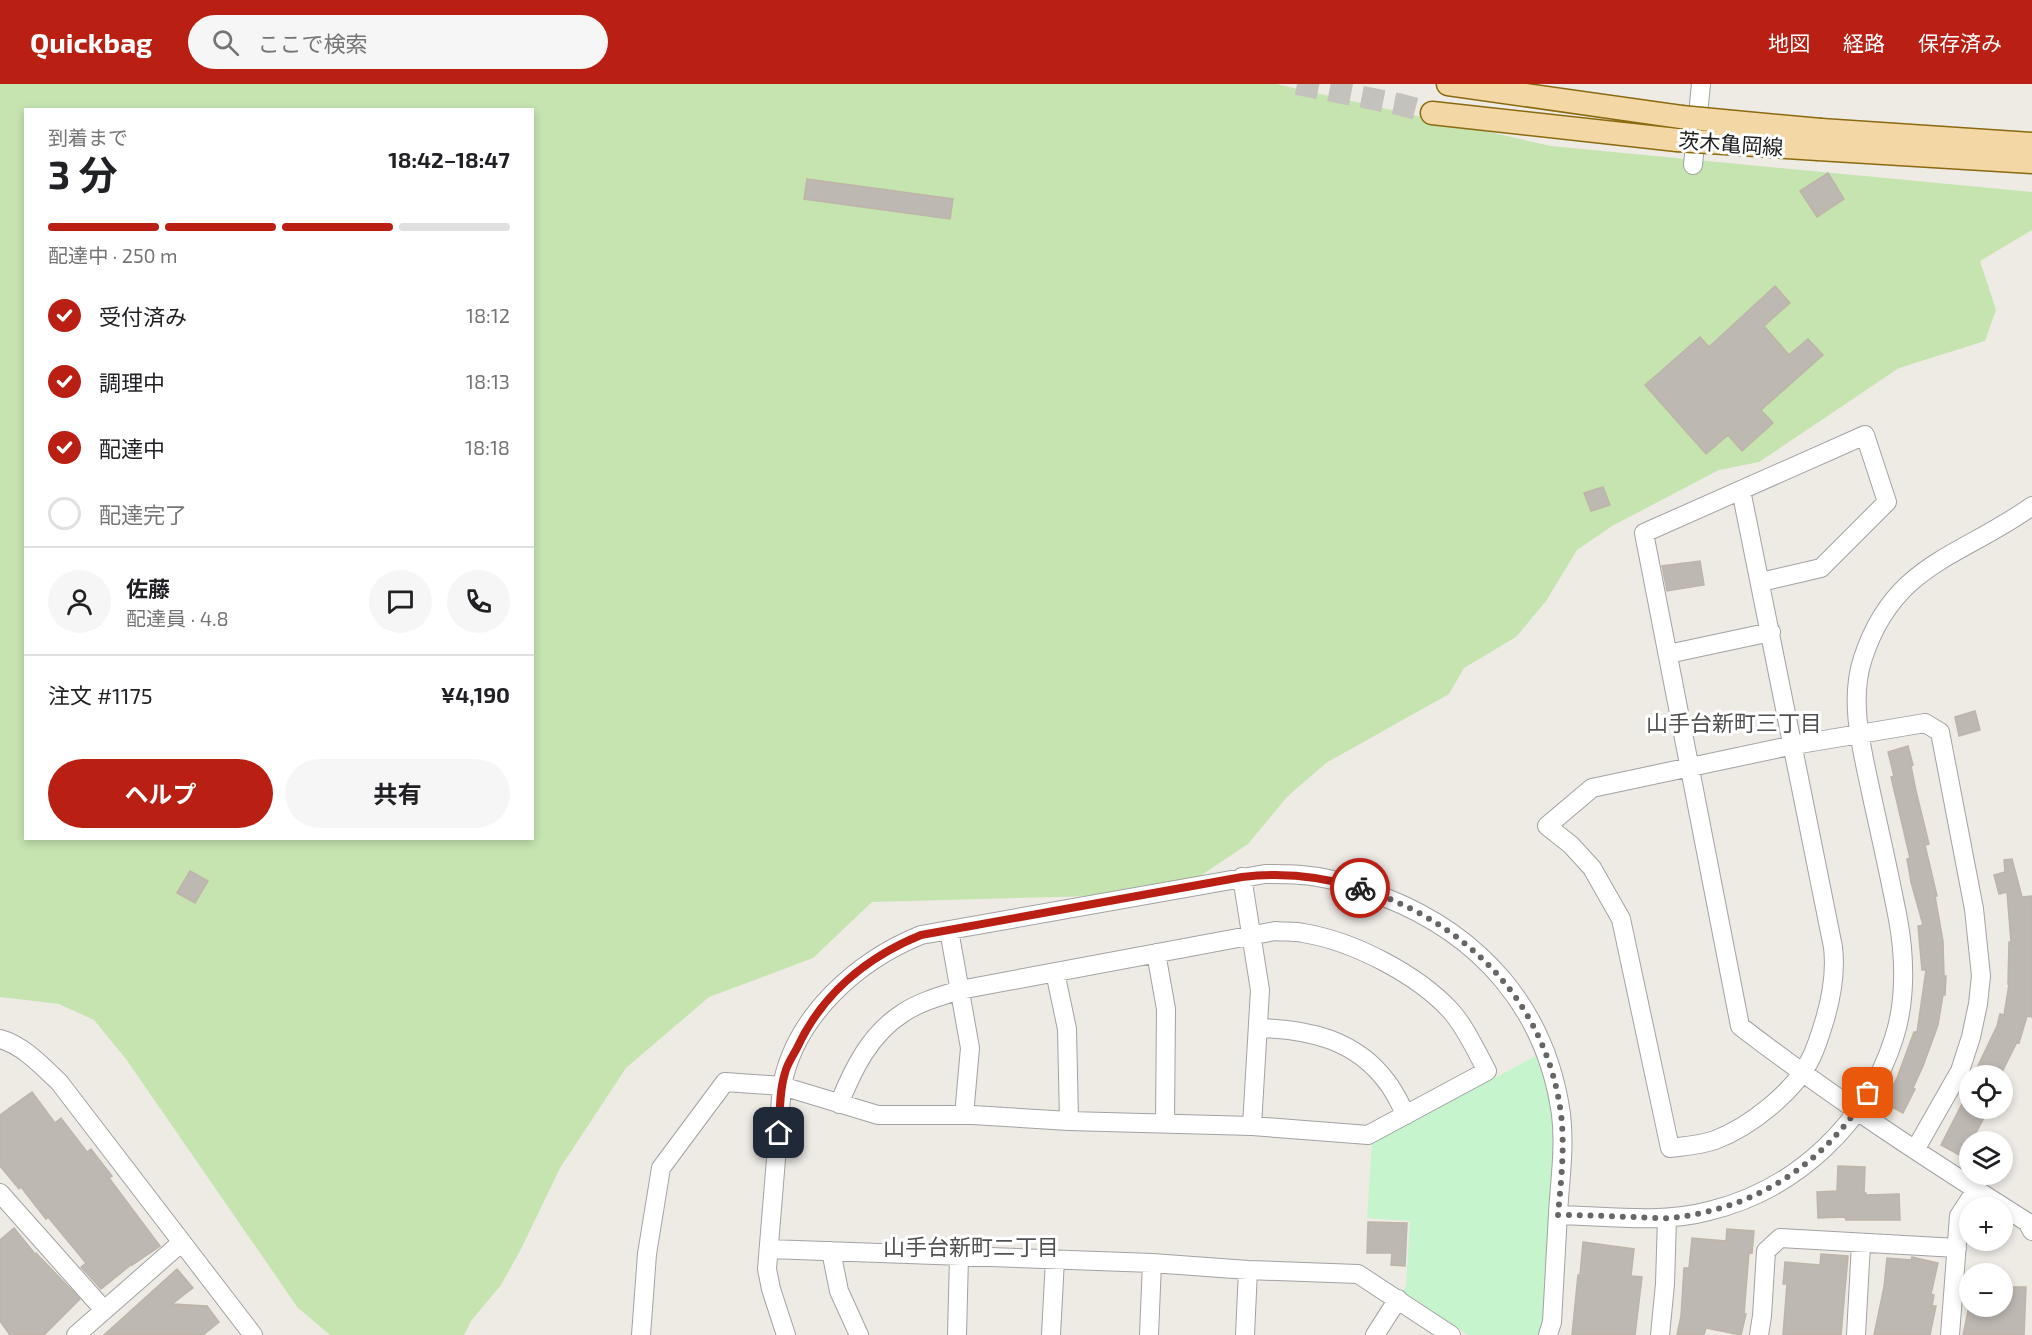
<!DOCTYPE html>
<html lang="ja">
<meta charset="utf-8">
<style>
body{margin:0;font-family:"Exo 2","Noto Sans JP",sans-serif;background:#f6f6f6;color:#202124;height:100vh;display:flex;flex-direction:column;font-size:22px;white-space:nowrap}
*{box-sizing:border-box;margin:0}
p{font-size:20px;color:#757577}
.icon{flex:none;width:33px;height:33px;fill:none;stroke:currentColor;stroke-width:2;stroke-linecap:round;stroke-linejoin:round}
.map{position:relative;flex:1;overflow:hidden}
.details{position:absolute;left:24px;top:24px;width:510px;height:732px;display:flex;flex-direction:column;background:#fff;border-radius:0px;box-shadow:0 3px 9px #0003}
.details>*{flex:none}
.controls{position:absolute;left:1959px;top:981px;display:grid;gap:12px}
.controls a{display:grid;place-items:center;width:54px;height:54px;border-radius:50%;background:#fff;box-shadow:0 3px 9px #0003;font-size:30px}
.pin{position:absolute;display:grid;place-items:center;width:51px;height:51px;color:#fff;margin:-26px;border-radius:12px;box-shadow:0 3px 9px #0006}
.courier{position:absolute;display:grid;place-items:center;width:60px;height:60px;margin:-30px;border:4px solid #b91f12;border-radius:50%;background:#fff;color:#222;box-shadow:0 2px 8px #0007}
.headline em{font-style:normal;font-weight:700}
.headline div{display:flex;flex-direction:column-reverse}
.headline{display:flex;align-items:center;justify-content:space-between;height:102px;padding:0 24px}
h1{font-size:39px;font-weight:700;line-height:45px}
.bar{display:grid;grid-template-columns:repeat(4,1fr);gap:9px 6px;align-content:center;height:72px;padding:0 24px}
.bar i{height:8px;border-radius:4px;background:#e0e0e0}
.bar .on{background:#b91f12}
.bar p{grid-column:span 4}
.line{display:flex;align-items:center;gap:15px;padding:0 24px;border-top:2px solid #e0e0e0}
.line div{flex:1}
.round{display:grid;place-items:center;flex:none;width:63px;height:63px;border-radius:32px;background:#f6f6f6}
ol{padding:0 24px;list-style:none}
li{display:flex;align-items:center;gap:18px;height:66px}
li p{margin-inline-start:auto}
li .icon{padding:6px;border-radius:50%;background:#b91f12;color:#fff;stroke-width:4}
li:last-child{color:#757577}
li i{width:33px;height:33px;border:3px solid #e0e0e0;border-radius:50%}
.button{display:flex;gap:12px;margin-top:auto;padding:12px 24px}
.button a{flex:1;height:69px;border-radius:36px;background:#b91f12;color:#fff;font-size:24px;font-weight:700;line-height:69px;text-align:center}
.button a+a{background:#f6f6f6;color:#202124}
header{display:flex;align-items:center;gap:36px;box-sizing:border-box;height:84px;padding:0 30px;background:#b91f12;color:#fff}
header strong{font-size:28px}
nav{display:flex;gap:33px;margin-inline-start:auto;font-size:21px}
.search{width:420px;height:54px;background:#f6f6f6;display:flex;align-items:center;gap:15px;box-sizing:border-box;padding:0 21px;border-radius:33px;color:#757577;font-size:22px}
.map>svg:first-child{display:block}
.grass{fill:#c5e4af;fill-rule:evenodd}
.park{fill:#c5f4cd}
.building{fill:#beb8b2;stroke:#beb4a8;stroke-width:1.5}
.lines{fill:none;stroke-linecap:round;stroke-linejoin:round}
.major-tunnel{stroke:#c4c2bd;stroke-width:22;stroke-dasharray:22 11;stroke-linecap:butt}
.minor-casing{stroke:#a2a2a2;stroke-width:20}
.major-casing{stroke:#8a6a0e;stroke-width:25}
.minor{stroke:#fff;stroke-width:18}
.major{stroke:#f3d7a4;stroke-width:22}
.major-bridge-casing{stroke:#8a6a0e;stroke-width:25;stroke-linecap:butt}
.major-bridge{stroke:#f3d7a4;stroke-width:22}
.done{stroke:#676664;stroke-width:6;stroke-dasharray:0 10.8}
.route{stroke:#b91f12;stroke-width:8}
.labels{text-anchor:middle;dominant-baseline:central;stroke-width:6;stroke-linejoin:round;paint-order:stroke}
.street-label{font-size:21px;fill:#1e1e1e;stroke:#fff}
.neighbourhood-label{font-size:22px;fill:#515151;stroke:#fff}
</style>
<header>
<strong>Quickbag</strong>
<div class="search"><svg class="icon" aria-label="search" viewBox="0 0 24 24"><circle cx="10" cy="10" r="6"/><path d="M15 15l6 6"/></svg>ここで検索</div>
<nav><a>地図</a><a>経路</a><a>保存済み</a></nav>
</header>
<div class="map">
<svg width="2032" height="1251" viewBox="0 0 2032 1251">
<rect width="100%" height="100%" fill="#eeebe5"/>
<path class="grass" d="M0,0H1276L1551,62L2032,108V146L1980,177L1996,226L1985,257L1899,284L1759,378L1719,386L1612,442L1577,466L1546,517L1516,553L1464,584L1449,610L1326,679L1287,713L1248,760L1188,800L1129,811L872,818L813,874L709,913L626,984L560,1084L521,1165L501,1201L471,1237L464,1251H330L298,1224L126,975L94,936L59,920L0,913ZM26,26H532V754H26Z"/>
<path class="park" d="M1536,972L1545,998L1553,1034L1554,1077L1546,1220L1541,1251H1468L1403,1207L1406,1202L1410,1137L1367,1134L1372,1059Z"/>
<path class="building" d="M1828,89L1844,115L1817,133L1800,107Z
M807,95L953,115L950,135L804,115Z
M1775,202L1790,219L1764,242L1789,271L1808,255L1823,271L1761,326L1773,339L1742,367L1728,351L1706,370L1645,301L1700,253L1709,263Z
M1603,403L1610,421L1591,427L1584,409Z
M1700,477L1704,501L1667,507L1662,482Z
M1975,627L1980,646L1959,652L1955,633Z
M1908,662L1913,681L1911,682L1916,707L1929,760L1925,761L1937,812H1935L1943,857L1944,892H1946L1945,911H1943L1938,941L1923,982L1913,1004L1915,1005L1903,1029L1884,1019L1897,994L1914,948H1917L1926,886H1922L1918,842L1923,841L1911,798L1907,775L1910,774L1891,693L1894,692L1888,668Z
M2012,775L2022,813L2032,812V933L2027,932L2019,959L2017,958L2000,992H1973L1997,942L2000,930L2004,931L2009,900H2008L2009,858H2011L2007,808L1999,810L1994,791L2005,788L2004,776Z
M190,787L208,797L195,819L177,809Z
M32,1008L55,1039L61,1034L87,1068L91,1065L112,1092L109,1094L160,1162L132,1181V1180L101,1205L81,1183L86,1179L48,1133L46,1135L21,1103L19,1105L0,1082V1031Z
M1964,1016L1970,1019V1024H1980L1987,1028L1963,1073L1941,1061Z
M1838,1082L1865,1083L1864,1109H1866V1111L1899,1110L1900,1136H1846L1845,1133L1818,1134L1817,1108L1837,1107Z
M1368,1138L1407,1139L1405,1182L1391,1181L1392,1169H1367Z
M14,1144L35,1170L36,1169L80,1215L44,1251H10L0,1237V1156Z
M1727,1145L1754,1147L1752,1169L1749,1168L1744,1230H1746L1741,1251L1706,1244L1704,1251H1677L1681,1232L1684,1184H1689L1692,1154L1726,1157Z
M1583,1158L1634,1165L1631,1192L1642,1193L1635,1251H1572L1578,1191H1580Z
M1821,1170L1848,1172L1841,1251H1783L1787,1200H1783L1785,1178L1820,1181Z
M1912,1173L1938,1179L1931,1210L1934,1211L1932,1222H1936L1930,1251H1874L1884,1203L1887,1174L1911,1176Z
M177,1185L193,1204L172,1220L207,1222L219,1238L203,1251H104Z
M2002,1203H2026L2024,1251H1963L1969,1222H2002Z"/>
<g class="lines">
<path class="major-tunnel" d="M1297,0L1398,20L1432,29"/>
<g class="minor-casing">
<path id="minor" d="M1693,81L1701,0
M1741,406L1833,863C1836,888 1832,911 1825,935C1821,948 1817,962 1811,974C1795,1007 1750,1043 1715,1056C1701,1061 1686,1062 1670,1064L1621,835L1592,784L1571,761L1547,742L1592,704L1794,661L1925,639L1940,648L1974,825L1981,892L1978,920L1971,953L1960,987L1915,1066
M1761,498L1821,484L1887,418L1865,351L1644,449L1740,942C1832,1013 1929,1076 2027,1138L2032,1147
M1668,570L1771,548
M1242,793L1260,906L1252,1042
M949,846L970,964L964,1031
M1156,869L1166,925L1165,1039
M1055,888L1067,945L1069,1037
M1259,944C1309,945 1356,956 1387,998C1395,1008 1400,1020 1406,1031
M0,955C23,961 43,983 59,998L253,1251
M0,1109L104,1226
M1558,1131C1607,1132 1660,1140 1709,1127C1796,1106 1867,1039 1894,954C1906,917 1905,873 1898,835C1890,794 1881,753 1872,713C1863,669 1848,618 1863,574C1894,479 1961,473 2032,422
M769,1165L1152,1179L1248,1186L1358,1190L1451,1251
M831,1167L839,1207L859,1251
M76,1251L182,1158
M641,1251L647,1170L661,1084L725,998L782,1002L878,1031H972L1069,1037L1252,1042L1368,1051L1487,987C1476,967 1466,944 1451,927C1417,890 1353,857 1303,849C1294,847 1284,848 1275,847L960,906C941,912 919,918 903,929C870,950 853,985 839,1020
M786,1251L771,1205L767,1185L782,1002C795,932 857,877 921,851L1265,790C1277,790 1289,790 1301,791C1330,793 1357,802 1384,813C1481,851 1546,925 1561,1030C1565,1063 1560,1096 1558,1129C1556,1165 1554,1202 1552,1238L1548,1251
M957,1251L959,1173
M1051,1251L1055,1175
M1149,1251L1152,1179
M1245,1251L1248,1186
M1375,1251L1398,1215
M1660,1251L1665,1200L1667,1134
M1759,1251L1762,1232L1766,1167L1780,1154L1957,1164
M1856,1251L1861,1160
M1950,1251L1959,1132L1976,1106"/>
</g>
<g class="major-casing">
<path id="major" d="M1448,0L1681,33
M1432,29L1677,56
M1821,46L2032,60
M1818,65L2032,78"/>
</g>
<use href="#minor" class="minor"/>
<use href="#major" class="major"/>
<g class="major-bridge-casing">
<path id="major-bridge" d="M1681,33L1821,46
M1677,56L1818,65"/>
</g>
<use href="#major-bridge" class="major-bridge"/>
</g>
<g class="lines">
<path class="done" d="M1360,804C1466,838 1546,917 1561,1030C1565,1063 1561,1098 1558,1131C1583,1131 1607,1132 1632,1133C1644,1133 1657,1135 1669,1134C1754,1126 1823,1081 1868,1009"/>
<path class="route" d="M779,1049C780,1029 779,1008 785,989C787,980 793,972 797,964C822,910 867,873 921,851L1242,793C1283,788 1320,792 1360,804"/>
</g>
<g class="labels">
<g class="street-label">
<text transform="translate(1731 59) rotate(4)">茨木亀岡線</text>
</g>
<g class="neighbourhood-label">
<text x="1734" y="638">山手台新町三丁目</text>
<text x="971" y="1162">山手台新町二丁目</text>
</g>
</g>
</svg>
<div class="controls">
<a><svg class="icon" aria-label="locate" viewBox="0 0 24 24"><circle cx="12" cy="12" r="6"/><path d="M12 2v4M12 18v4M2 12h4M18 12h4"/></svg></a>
<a><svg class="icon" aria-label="layers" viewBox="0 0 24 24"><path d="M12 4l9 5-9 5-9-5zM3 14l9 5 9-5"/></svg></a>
<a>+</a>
<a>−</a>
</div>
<div class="pin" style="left:1868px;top:1009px;background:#ea580c"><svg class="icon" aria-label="bag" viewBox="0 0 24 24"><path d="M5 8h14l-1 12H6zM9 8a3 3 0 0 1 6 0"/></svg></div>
<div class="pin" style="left:779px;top:1049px;background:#1f2937"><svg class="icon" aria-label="home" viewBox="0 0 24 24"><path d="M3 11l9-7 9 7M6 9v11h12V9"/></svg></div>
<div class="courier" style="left:1360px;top:804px"><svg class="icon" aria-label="bike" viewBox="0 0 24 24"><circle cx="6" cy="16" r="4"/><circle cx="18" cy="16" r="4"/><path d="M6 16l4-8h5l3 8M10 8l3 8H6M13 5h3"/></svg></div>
<section class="details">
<div class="headline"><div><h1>3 分</h1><p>到着まで</p></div><em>18:42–18:47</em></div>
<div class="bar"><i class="on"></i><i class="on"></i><i class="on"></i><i></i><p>配達中 · 250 m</p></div>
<ol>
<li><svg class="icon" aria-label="check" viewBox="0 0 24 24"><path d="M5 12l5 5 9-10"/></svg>受付済み<p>18:12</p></li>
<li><svg class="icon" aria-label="check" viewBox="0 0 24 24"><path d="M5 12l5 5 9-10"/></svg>調理中<p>18:13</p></li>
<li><svg class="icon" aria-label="check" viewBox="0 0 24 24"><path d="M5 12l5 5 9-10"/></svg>配達中<p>18:18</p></li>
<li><i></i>配達完了</li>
</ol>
<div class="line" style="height:108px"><a class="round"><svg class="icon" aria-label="person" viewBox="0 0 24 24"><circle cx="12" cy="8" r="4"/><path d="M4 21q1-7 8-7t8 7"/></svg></a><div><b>佐藤</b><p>配達員 · 4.8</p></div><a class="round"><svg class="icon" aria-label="chat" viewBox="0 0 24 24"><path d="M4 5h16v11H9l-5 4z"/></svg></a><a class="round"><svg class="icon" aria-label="phone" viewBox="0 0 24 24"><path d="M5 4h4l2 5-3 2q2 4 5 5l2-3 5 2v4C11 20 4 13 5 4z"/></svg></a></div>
<div class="line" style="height:78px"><div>注文 #1175</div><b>¥4,190</b></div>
<div class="button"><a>ヘルプ</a><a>共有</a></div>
</section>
</div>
